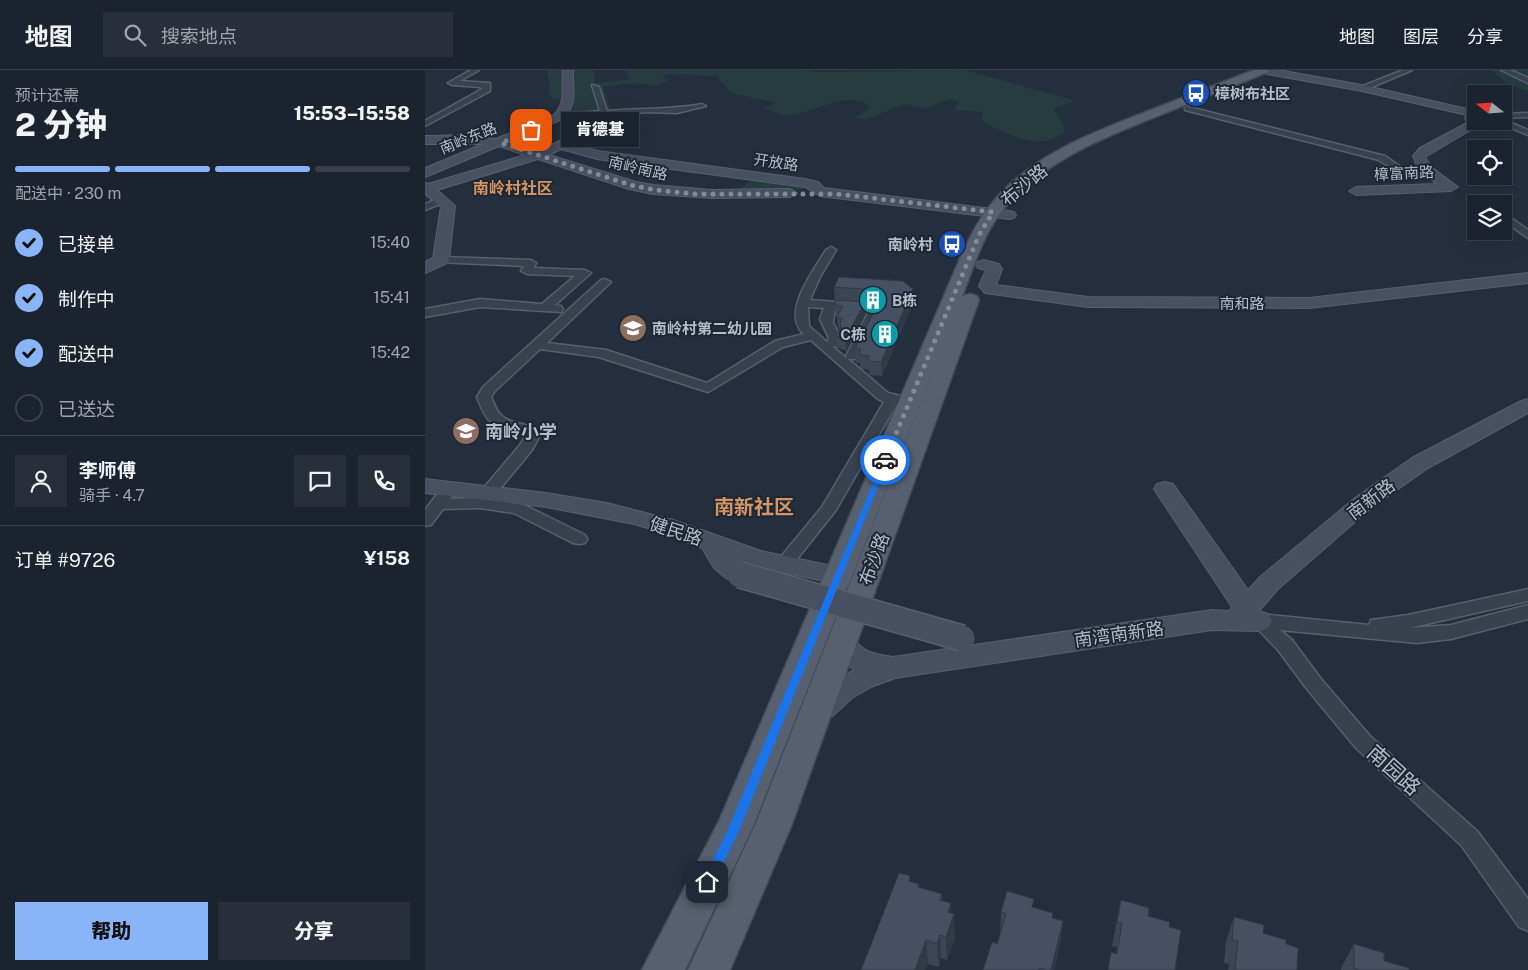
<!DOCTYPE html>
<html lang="zh">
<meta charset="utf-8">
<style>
body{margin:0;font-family:"Public Sans","Noto Sans SC",sans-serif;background:#282f3a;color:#f1f3f6;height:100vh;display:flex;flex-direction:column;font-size:19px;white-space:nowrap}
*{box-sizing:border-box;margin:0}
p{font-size:16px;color:#a0a4aa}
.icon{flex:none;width:28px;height:28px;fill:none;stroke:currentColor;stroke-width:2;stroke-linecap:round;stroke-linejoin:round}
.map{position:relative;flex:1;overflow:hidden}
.drawer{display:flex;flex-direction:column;background:#1b232e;width:425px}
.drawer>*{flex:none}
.needle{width:32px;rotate:287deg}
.buttons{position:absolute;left:1042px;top:15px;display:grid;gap:10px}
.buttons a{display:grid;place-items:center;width:45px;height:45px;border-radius:0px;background:#1b232e;box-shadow:0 5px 20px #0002,0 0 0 1px #39404a;font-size:25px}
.pin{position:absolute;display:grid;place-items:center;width:42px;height:42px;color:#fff;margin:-21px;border-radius:10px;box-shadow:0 2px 8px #0006}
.courier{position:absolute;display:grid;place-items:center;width:50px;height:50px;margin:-25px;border:4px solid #1a73e8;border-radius:50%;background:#fff;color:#222;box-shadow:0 1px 6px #0007}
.bubble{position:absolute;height:35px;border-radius:0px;background:#1b232e;box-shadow:0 5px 20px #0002,0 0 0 1px #39404a;font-size:16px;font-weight:800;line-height:35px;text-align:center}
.headline em{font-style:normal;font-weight:800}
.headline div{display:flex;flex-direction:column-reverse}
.headline{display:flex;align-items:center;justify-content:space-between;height:85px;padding:0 15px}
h1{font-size:32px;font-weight:800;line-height:38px}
.bar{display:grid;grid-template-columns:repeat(4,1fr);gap:8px 5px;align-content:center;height:60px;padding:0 15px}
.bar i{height:6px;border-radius:4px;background:#39404a}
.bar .active{background:#8ab4f8}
.bar p{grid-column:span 4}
.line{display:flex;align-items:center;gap:12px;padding:0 15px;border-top:1px solid #39404a}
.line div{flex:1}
.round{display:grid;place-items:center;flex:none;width:52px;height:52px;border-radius:0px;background:#282f3a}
ol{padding:0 15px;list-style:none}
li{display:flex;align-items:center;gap:15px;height:55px}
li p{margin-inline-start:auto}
li .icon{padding:5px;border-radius:50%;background:#8ab4f8;color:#111;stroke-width:4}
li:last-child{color:#a0a4aa}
li i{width:28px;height:28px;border:2px solid #39404a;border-radius:50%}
.button{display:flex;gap:10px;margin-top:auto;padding:10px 15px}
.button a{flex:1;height:58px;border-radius:0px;background:#8ab4f8;color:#111;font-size:20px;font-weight:800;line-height:58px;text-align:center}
.button a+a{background:#282f3a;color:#f1f3f6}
header{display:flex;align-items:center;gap:30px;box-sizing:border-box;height:70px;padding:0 25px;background:#1b232e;border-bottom:1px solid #39404a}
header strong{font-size:24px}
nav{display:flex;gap:28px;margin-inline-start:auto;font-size:18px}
.search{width:350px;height:45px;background:#282f3a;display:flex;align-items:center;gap:12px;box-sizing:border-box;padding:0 18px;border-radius:0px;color:#a0a4aa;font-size:19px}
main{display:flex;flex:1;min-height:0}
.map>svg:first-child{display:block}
.green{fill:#263c3f}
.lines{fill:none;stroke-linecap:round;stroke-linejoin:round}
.street-casing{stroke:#565f6c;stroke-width:3}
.secondary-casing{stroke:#565f6c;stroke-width:2}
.primary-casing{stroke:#414a57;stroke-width:3}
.street{fill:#38414e;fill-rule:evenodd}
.secondary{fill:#465061;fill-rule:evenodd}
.primary{fill:#56606e;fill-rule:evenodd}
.secondary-bridge-casing{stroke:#565f6c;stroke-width:28;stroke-linecap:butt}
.secondary-bridge{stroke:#465061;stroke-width:25}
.wall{fill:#3b4654}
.shaded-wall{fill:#303945}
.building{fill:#455162;stroke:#303945}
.route{fill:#1a73e8}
.done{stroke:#828b98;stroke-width:5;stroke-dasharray:0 9}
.labels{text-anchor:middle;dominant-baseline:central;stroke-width:4;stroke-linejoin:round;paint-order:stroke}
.far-poi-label{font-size:15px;font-weight:bold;fill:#b4bcc9;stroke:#1d2633;text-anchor:start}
.far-street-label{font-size:15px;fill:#b4bcc9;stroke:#1d2633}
.far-quarter-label{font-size:16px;font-weight:bold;fill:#d59563;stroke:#1d2633}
.street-label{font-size:18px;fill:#b4bcc9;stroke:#1d2633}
.poi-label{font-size:18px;font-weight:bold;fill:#b4bcc9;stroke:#1d2633;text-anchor:start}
.quarter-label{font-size:20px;font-weight:bold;fill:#d59563;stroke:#1d2633}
.near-street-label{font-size:21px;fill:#b4bcc9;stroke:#1d2633}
</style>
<header>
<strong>地图</strong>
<div class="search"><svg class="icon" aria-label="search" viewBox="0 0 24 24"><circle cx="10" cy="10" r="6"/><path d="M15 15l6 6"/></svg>搜索地点</div>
<nav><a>地图</a><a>图层</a><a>分享</a></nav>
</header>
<main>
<section class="drawer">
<div class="headline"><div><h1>2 分钟</h1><p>预计还需</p></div><em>15:53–15:58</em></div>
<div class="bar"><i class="active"></i><i class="active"></i><i class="active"></i><i></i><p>配送中 · 230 m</p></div>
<ol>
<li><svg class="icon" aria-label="check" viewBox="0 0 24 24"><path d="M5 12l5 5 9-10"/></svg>已接单<p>15:40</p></li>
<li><svg class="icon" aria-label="check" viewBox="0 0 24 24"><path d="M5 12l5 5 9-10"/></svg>制作中<p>15:41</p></li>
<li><svg class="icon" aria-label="check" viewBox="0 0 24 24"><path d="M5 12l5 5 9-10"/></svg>配送中<p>15:42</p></li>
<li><i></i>已送达</li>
</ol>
<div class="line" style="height:90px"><a class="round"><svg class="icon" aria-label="person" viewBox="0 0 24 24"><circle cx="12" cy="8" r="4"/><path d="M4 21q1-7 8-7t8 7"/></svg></a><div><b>李师傅</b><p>骑手 · 4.7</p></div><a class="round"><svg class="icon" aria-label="chat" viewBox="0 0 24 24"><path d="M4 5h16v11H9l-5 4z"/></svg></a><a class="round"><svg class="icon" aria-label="phone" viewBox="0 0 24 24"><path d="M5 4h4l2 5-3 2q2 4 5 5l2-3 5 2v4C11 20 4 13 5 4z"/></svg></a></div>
<div class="line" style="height:65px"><div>订单 #9726</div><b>¥158</b></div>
<div class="button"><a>帮助</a><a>分享</a></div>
</section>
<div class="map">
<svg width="1103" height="900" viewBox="0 0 1103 900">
<rect width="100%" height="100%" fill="#242f3e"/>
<path class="green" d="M122,0H169L170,13L206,9L200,0H371L398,2L540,0L651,31L628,38L638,54L640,62C612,82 591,66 563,55L557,50L558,42L529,40L534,32L525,29L501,38L479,34L440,50L429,48L446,37C426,19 388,43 366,45C358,46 347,41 339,38L351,33L306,23L291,6L247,4L237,5L243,11L233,16L207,13L178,17L186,41L155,44L136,40L139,30L127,28L123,23L125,16Z
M1066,0H1103V21L1080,12Z
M327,110L383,117L376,120L311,121Z"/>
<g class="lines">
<g class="street-casing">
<path id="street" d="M46,0H54L35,11L65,13V21L0,56V51L57,19L55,17L27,15L23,13Z
M978,0H987L940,20L933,18Z
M1076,0H1085L1103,8V13Z
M167,15L174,17L182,41C214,38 246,40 277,34L281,36L252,43L223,42L184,45L181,52L138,77H132V73L175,49L176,46L133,49L129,47L133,45L175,41Z
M760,36L960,86L984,103L980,106L977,105L954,90L760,40Z
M1103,43V47L1079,48V44Z
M1079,50L1103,60V65L1070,51Z
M17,127L20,128V132L0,140V134Z
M1079,143L1103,160V168L1079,151Z
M406,177L411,180L395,207L385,230L455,235L457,238L433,286L432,289H423L463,323L489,329L491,332L484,336L471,335L411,440L365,498L359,500L353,498L350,494L397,437L459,332L453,329L386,270L358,277L283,322L174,287L115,279L69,322L66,327C69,333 71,341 76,345C89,358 103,348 114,367L107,380L69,426H57L55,423L57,420L95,375L100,367C91,355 73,361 63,349C58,343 55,335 52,327L58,317L176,210L180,209L186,212L122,273L181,280L282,313L350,271L379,264C355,244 389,200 401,180ZM383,237L399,238L395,249L404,268L402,272L384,256ZM410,239L444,241L421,286L422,289L408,277L412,276L416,268L408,253Z
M16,187L106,190L111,193L109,198L160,200L166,203L130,235L136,236L138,239L136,242L55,237L0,247V239L55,229L117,234L150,206L102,204L96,201L99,196L12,192L11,190Z
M20,420L26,422L28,425L25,429L55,428L99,435L160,465L162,469L160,473L154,474L148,473L89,443L55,438L18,439L6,455L0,456V440L14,422Z
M1103,519V531L984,558L1026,555L1103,535V549L1026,569L992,573L855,560L867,570L896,609L945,666L1052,761L1103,829V861L1094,857L1036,775L931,678L882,619L853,580L825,551L828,546L834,544L944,555L946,550L983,545Z"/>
</g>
<g class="secondary-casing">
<path id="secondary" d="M138,0H148C147,21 154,33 137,49L85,72L112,81L135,71L173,81L380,109L393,112L399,118L584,141L589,142L591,145L589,148L584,149L395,126L380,117L172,89L136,79L124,85L211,112L228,115L287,120L365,119L372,123L365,127L287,128L228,124L204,119L113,89L12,120L30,136L24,190L22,193L0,203V192L8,188L16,137L0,124V113L3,114L100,85L74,76L0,107V98L58,74H0V66L49,65L71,69L129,45C142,32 136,17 138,0Z
M831,0H853L937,15L1051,41V51L1054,54L1052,56L1000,87L1006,97L1033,117L1026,121L931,125L924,121L931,117L1012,114L993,98L988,86L995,78L1042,53L1040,48L1042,45L937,21L836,3Z
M559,190L574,194L577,199L571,215L663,227L884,228L1103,203V213L884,238L663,237L560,223L554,216L561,200L553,198L551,195L553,192Z
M1103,329V343L1003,398L946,438L853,519L834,541L843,544L847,551L843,558L834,561L787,560L470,608L446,617L427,628L402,651L392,655L382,651L377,643C388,622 409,609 430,600L416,592L403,573L407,566L417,563L427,566C437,583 450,584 468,587L787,540L804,541L807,537L729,419L732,414L740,412L748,414L823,520L835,507L930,428L987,388L1096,331Z
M0,409L121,423L182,433L248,450L336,481L422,499L426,505L422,511L413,514L332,497L313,491L324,499L328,505L324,511L315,514L301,508L289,498L277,478L237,462L209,454L121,437L0,423Z"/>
</g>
<g class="primary-casing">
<path id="primary" d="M829,0H844L843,2C809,16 774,29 740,43C680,67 613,92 573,146C556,170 547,202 536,229L538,226L545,224L552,226L554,230L367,754L305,900H263L331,753L510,296L327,759L260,900H217L294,751L536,186C546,164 557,143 574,125C614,82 672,61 726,40C760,27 795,13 829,0Z"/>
</g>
<use href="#street" class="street"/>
<use href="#secondary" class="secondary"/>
<use href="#primary" class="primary"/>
<g class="secondary-bridge-casing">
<path id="secondary-bridge" d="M315,505L537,568"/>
</g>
<use href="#secondary-bridge" class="secondary-bridge"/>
</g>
<path class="wall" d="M478,211L489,232L457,306L444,305V300L438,299L435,297V293H431L430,279L453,233L440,232L441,243L422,281L412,278L411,266L415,259L413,258L412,247H411L409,217Z
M486,811L494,814L495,818L517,824V831L526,843L530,868L522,890L516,888L514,897L503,894Z
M696,830L723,846L744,857L750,900L691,884L692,877L687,876Z
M608,837L628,848L638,851L635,875L629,900H558L572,874L575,864L576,842Z
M809,847L838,863L861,874L872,900H803L804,894L799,893L801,871Z
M929,874L959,891L984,900H916V898Z"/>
<path class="shaded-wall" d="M488,219L489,232L457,306L456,292Z
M440,232L441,243L422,281L420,269Z
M526,833V852L529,844L530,868L522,890L521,867L523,842Z
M638,851L635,875L629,900H626Z
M515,865L516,888L514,897L512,874Z
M501,870L503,894L500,900H490Z"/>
<path class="building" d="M414,207L478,211L488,219L456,292L443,291L444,286L437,285L434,283L436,279H430L458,224L454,220L409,217Z
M410,230L440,232L420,269L411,266L416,257L415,253L418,248L412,247L418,236L410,235Z
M474,803L485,806L484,811L494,814L493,817L517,824L514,830L526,833L523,842L529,844L521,867L515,865L512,874L501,870L490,900H436Z
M582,821L609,829L607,837L628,843L627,848L638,851L626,900H622L614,898V900H558L567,872L572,874L581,844L576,842Z
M696,830L724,838L723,846L745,852L744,857L756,860L750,900H683L686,882L692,884L697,853L692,852Z
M809,847L839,855L838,863L861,870V874L873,878L872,900H810L813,871L807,869Z
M929,874L959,883V891L984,898V900H935L929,898Z"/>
<path class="route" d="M458,389L464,390L315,759L287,816L282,818L278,816L277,812L304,757Z"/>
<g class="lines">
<path class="done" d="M106,60L76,73L209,116L231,120L270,124H412L568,142L554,165L460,390"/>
</g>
<defs>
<g id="bus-disc" transform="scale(1.4375)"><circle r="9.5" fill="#1a4fb4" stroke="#1d2633"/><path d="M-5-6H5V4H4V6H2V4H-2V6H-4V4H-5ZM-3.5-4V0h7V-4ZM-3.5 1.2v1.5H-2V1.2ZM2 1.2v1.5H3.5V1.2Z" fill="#fff"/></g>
<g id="building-disc" transform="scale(1.4375)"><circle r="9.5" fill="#0f9aa8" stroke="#1d2633"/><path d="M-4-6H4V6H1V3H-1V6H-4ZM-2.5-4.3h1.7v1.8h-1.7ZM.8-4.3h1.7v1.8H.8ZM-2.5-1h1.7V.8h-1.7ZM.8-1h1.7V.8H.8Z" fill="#fff"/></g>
<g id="school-disc" transform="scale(1.4375)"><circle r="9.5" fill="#8d6e63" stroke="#1d2633"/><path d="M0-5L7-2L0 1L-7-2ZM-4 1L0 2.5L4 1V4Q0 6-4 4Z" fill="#fff"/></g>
</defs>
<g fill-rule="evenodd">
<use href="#bus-disc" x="771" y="23"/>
<use href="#bus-disc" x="527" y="174"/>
<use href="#building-disc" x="448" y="230"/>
<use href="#school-disc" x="208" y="258"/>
<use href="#building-disc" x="460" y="264"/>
<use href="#school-disc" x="41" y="361"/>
</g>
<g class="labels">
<g class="far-poi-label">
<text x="790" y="23">樟树布社区</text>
<text x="508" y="174" text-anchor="end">南岭村</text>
<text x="467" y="230">B栋</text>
<text x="227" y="258">南岭村第二幼儿园</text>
<text x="441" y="264" text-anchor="end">C栋</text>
</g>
<g class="far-street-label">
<text transform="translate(43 68) rotate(-22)">南岭东路</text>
<text transform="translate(351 92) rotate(8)">开放路</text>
<text transform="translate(213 98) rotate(13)">南岭南路</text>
<text transform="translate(979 103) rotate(-3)">樟富南路</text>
<text x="817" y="233">南和路</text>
</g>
<g class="far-quarter-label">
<text x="88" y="118">南岭村社区</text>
</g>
<g class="street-label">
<text transform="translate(599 115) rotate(-40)">布沙路</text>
<text transform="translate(946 429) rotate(-37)">南新路</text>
<text transform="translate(251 461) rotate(18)">健民路</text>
<text transform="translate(449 489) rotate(-70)">布沙路</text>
<text transform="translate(694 564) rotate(-8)">南湾南新路</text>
</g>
<g class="poi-label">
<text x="60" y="361">南岭小学</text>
</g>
<g class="quarter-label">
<text x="329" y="437">南新社区</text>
</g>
<g class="near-street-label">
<text transform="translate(969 700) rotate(42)">南园路</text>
</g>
</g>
</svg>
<div class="buttons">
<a><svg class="needle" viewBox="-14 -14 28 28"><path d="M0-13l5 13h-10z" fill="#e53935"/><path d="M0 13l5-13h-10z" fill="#a0a4aa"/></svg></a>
<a><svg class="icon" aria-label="locate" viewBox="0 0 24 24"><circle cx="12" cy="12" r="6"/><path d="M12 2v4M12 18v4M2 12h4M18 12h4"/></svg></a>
<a><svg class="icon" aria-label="layers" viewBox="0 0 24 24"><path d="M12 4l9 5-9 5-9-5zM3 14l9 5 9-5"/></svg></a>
</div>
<div class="pin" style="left:106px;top:60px;background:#ea580c"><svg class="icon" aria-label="bag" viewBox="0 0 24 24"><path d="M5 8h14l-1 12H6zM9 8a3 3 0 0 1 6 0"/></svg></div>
<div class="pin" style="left:282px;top:812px;background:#1f2937"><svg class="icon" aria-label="home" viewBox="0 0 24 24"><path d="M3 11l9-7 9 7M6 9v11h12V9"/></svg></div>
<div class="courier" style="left:460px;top:390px"><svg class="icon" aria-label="car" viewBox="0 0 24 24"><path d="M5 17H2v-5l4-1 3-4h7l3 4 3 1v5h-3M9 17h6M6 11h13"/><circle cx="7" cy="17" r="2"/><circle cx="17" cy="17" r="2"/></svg></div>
<div class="bubble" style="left:136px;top:42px;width:78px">肯德基</div>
</div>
</main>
